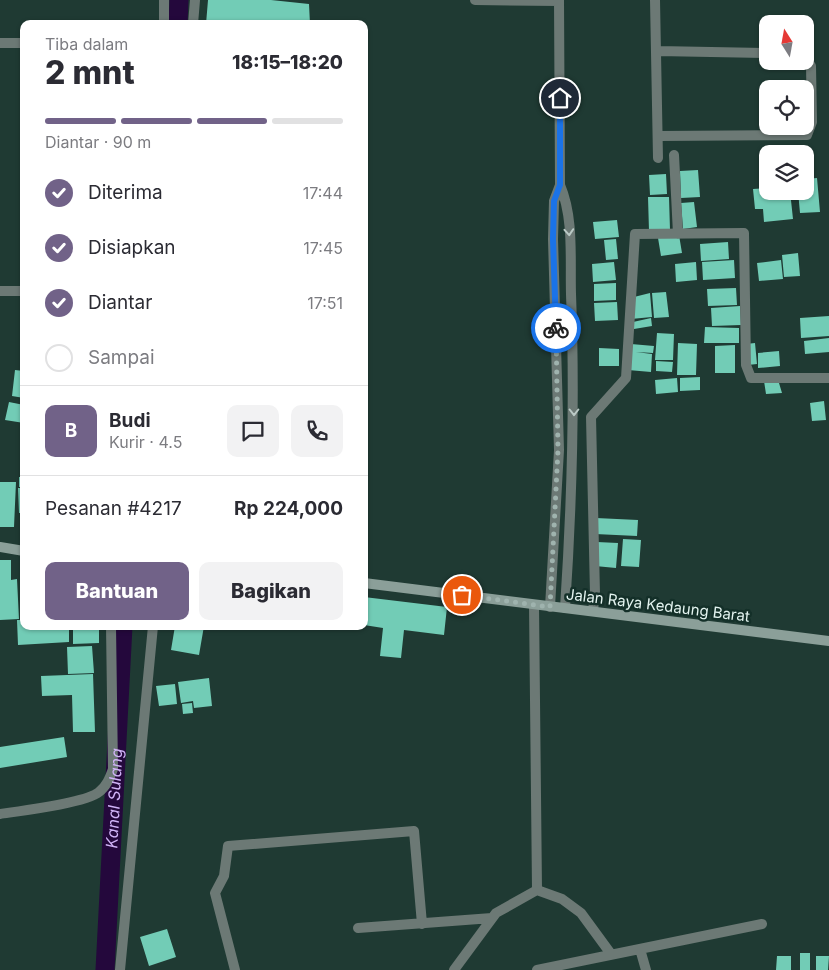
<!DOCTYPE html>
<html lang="id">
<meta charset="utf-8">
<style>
body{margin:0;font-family:Inter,sans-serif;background:#f2f2f3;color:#2b2b33;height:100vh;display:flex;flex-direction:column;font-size:19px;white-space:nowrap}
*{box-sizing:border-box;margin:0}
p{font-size:16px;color:#7c7c81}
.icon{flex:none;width:28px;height:28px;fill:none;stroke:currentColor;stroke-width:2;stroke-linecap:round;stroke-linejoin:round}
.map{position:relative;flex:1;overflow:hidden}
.side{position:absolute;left:20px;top:20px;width:348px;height:610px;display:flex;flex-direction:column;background:#fff;border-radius:10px;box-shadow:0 1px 4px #0004}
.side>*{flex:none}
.needle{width:32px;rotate:349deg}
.controls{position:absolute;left:759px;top:15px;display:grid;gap:10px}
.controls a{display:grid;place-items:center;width:55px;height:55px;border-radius:10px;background:#fff;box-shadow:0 1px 4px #0004;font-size:25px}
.pin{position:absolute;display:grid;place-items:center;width:42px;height:42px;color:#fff;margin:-21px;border:2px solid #fff;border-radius:50%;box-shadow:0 1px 5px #0007}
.courier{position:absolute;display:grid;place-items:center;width:50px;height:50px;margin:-25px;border:4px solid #1a73e8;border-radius:50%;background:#fff;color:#222;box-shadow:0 1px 6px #0007}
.overview em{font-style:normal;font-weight:800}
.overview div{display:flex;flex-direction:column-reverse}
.overview{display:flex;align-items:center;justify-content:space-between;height:85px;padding:0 25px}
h1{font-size:32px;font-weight:800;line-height:38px}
.bar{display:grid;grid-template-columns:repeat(4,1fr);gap:8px 5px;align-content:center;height:60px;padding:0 25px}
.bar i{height:6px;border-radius:4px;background:#e1e1e2}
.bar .current{background:#716288}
.bar p{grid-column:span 4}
.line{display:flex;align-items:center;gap:12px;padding:0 25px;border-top:1px solid #e1e1e2}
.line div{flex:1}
.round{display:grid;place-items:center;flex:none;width:52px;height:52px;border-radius:10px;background:#f2f2f3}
ol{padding:0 25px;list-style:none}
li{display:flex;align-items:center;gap:15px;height:55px}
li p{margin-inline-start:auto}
li .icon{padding:5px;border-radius:50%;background:#716288;color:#fff;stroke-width:4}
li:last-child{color:#7c7c81}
li i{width:28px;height:28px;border:2px solid #e1e1e2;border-radius:50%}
.button{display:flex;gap:10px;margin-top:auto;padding:10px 25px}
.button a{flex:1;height:58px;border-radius:10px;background:#716288;color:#fff;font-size:20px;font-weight:800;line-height:58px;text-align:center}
.button a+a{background:#f2f2f3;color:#2b2b33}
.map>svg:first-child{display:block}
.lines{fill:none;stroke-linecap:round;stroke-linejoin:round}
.canal{stroke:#24083c;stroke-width:19}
.building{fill:#72ccb6}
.street{stroke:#6c7975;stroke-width:10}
.secondary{stroke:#8b9f99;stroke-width:10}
.oneway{stroke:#bac9c5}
.done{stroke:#9fb3ae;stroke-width:5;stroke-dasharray:0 9}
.route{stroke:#1a73e8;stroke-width:6}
.labels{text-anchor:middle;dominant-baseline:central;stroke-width:5;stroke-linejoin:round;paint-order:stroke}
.street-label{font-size:15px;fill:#e4f4f0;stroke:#143029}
.water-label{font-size:16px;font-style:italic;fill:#d0b3f7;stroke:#143029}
</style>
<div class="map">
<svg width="829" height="970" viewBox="0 0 829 970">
<rect width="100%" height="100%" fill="#1f3a33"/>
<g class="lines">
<g class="canal">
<path d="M178,24L179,0"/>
<path id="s1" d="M105,970L123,626"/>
</g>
</g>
<path class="building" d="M208,0H271L309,4L310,24H206Z
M698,170L700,197L681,198L680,171Z
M666,174L667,194L650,195L649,175Z
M817,178L820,212L800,213L798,191H805V179Z
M768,188V191H790L793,219L764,222L763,209H755L753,189Z
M648,197H669L670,230L649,231Z
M694,202L697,227L683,229L681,203Z
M617,220L619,237L595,239L593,222Z
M679,235L682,253L661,256L658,238Z
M616,239L618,259L606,260L604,240Z
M728,242L729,259L701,261L700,244Z
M798,253L800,276L784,277L782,255Z
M734,260L735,278L703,280L702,262Z
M781,260L783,279L759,281L757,263Z
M614,262L616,280L593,282L592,264Z
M696,262L697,280L676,282L675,264Z
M616,283V300L594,301V284Z
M736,288L737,305L708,306L707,289Z
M666,292L669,317L654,318L652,293Z
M650,293L652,317L631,319L634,297Z
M617,302L618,320L595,321L594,303Z
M740,306L741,325L712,326L711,308Z
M829,316V336L801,338L800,318Z
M651,318L652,326L634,329L633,322Z
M705,327L739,328V343H704Z
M657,333L674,334L673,360H655Z
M829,338V352L805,354L804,341Z
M678,343L697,344L696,375H677Z
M755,343L757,364L748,365L746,344Z
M631,344L654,346L653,353L636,352L652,354L651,372L628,370Z
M735,345V373H715V346Z
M599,348L619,349V366H599Z
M779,351L780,366L758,368V353Z
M656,361L673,362L672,372L656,371Z
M15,370L24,371V398L12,396Z
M700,377V390L680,391V378Z
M677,378L678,392L656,394L655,380Z
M764,381L779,383L782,393L766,394Z
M824,401L826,420L812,421L810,403Z
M9,402L24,405V423L5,420Z
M19,477H24V487H19Z
M0,482H16L14,527H0Z
M18,488H24V513H19Z
M596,518L638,520L637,536L595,534Z
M623,539L641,540L639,567L621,566Z
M597,542L618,543L616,568L595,566Z
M0,560H11V580L17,579L19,619L0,620Z
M20,580H24V612H22Z
M364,597L447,607L444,635L404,630L401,658L380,656L383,628L364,625Z
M17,620H24V626H69V642L18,645Z
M73,626H99V643L73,644Z
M175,626H204L199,655L171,650Z
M92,646L94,673L68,674L67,647Z
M93,674L95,732H73L72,695L42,696L41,676Z
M209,678L212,706L194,708L193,701L181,703L178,682Z
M175,684L177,704L159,706L156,686Z
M192,703L193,713L183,714L182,704Z
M64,737L67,757L0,768V747Z
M167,929L176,957L149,966L140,937Z
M800,953H810V970H800Z
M777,956H791V970H776Z
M816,956H829L828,970H816Z"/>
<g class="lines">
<path class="street" d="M475,0L559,1
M655,0L658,158
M164,24V0
M193,24L195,0
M0,43H24
M658,51L768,53
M659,136L807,135L812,122L811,66L805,56
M674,155L678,234
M560,185C574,218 570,258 571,294C575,399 572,503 565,608
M0,291H24
M534,605L537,890
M550,607L559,450L553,239L554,201L560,185L559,0
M593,610L595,594L591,417L626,378L635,234L744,233L746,365L751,378H829
M0,814C20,811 86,803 99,792C107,786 110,777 113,769L111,626
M358,928L492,918
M640,949L646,970
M120,970L153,626
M235,970L215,893L224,876L228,846L414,831L422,924
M454,970L496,913L537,890L562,899L581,913L611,954
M537,970L762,924"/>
<path class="secondary" d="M0,547L24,551
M364,583L829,641"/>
</g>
<defs><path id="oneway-chevron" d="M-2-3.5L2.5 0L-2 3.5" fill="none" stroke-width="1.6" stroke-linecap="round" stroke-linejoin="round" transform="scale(1.25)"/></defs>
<g class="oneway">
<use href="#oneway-chevron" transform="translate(569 232) rotate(86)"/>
<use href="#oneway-chevron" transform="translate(574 412) rotate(90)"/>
</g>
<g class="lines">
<path class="done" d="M462,595L550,607L558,450L556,328"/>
<path class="route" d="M556,328L553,239L554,201L560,185V98"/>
</g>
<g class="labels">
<g class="street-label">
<text transform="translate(658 605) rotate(7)">Jalan Raya Kedaung Barat</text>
</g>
<g class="water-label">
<text stroke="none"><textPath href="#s1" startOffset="172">Kanal Sulang</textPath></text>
</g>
</g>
</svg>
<div class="controls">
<a><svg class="needle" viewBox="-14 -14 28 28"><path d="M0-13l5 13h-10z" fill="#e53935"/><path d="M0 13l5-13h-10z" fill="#7c7c81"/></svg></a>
<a><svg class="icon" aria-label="locate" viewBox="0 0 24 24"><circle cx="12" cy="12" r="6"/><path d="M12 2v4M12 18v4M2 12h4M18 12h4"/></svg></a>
<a><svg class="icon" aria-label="layers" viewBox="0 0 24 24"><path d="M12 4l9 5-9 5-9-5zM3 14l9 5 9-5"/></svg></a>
</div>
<div class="pin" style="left:462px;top:595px;background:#ea580c"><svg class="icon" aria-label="bag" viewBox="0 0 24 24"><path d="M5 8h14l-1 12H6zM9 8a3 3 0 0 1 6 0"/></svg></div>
<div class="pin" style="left:560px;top:98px;background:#1f2937"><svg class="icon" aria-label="home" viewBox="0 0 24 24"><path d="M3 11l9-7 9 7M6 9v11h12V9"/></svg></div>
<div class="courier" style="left:556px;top:328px"><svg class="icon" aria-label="bike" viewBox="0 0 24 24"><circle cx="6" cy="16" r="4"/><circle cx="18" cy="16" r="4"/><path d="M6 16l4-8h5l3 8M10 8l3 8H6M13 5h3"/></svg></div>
<section class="side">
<div class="overview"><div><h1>2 mnt</h1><p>Tiba dalam</p></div><em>18:15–18:20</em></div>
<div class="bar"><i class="current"></i><i class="current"></i><i class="current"></i><i></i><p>Diantar · 90 m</p></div>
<ol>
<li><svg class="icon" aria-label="check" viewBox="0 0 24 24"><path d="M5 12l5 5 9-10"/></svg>Diterima<p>17:44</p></li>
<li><svg class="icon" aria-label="check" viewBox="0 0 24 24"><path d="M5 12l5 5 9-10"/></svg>Disiapkan<p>17:45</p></li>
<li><svg class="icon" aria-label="check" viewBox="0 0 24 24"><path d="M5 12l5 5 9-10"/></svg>Diantar<p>17:51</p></li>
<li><i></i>Sampai</li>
</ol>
<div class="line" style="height:90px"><b class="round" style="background:#716288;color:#fff">B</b><div><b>Budi</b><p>Kurir · 4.5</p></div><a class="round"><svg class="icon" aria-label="chat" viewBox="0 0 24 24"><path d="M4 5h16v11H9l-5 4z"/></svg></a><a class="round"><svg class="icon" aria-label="phone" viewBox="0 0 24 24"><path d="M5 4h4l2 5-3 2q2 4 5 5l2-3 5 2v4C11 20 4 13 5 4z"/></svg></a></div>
<div class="line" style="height:65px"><div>Pesanan #4217</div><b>Rp 224,000</b></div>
<div class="button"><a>Bantuan</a><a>Bagikan</a></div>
</section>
</div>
